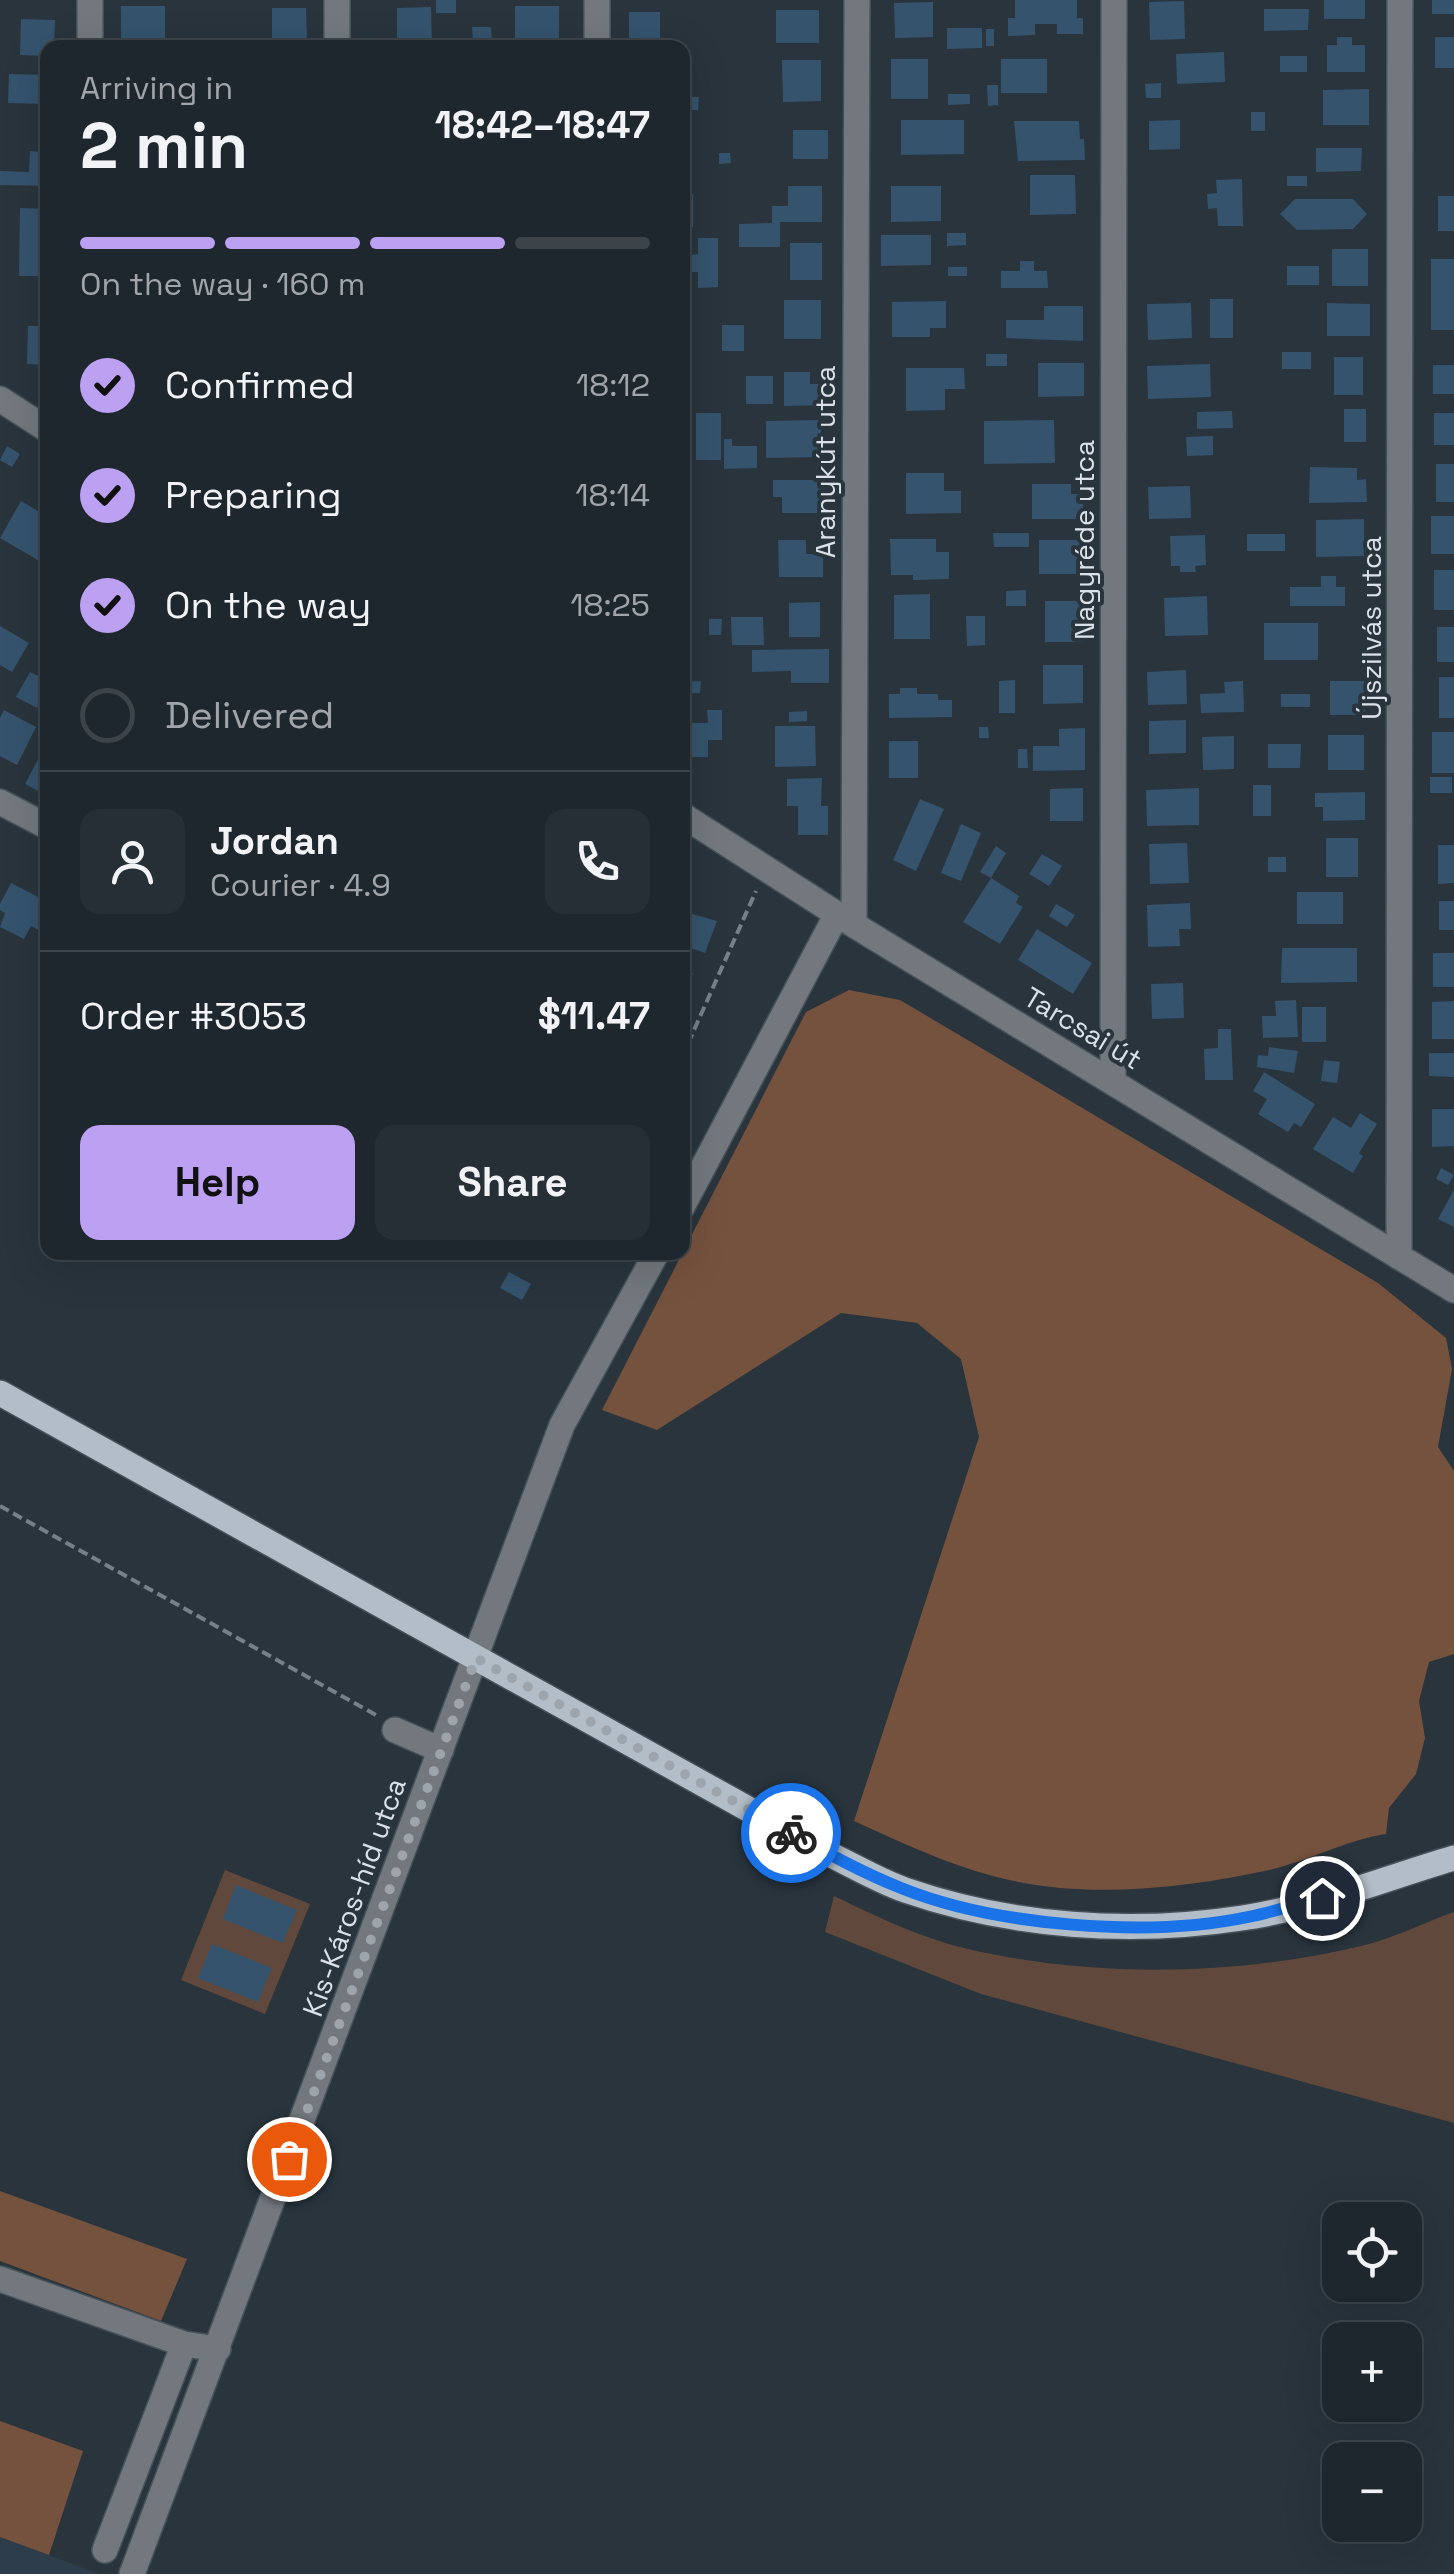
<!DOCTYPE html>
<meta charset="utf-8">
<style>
body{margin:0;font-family:"Space Grotesk",sans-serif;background:#272f36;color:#f1f3f6;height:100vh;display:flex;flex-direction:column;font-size:38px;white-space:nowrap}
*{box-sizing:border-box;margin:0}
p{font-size:32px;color:#a1a5aa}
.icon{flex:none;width:55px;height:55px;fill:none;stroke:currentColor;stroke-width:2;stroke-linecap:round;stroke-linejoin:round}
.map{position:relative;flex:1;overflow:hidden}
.sheet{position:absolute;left:40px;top:40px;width:650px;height:1220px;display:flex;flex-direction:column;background:#1f272e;border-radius:20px;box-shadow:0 10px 40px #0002,0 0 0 2px #3c444a}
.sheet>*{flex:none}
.fabs{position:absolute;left:1322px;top:2202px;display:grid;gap:20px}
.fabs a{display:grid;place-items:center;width:100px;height:100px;border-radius:20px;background:#1f272e;box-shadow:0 10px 40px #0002,0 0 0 2px #3c444a;font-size:50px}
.pin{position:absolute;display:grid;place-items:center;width:85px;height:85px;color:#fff;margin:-42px;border:5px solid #fff;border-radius:50%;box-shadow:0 2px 10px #0007}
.courier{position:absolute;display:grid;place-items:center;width:100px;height:100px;margin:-50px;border:8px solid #1a73e8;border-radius:50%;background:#fff;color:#222;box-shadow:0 2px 12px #0007}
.summary em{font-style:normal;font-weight:700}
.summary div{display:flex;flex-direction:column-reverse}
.summary{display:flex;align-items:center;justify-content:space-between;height:170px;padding:0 40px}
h1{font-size:65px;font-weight:700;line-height:75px}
.bar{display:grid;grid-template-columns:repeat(4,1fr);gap:15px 10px;align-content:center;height:120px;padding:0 40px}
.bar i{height:12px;border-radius:8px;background:#3c444a}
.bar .selected{background:#bca0f2}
.bar p{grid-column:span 4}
.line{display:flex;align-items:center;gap:25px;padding:0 40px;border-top:2px solid #3c444a}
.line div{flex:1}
.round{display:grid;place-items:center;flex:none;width:105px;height:105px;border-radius:20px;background:#272f36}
ol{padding:0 40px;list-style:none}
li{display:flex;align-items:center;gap:30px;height:110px}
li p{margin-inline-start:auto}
li .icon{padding:10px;border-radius:50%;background:#bca0f2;color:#111;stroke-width:4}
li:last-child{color:#a1a5aa}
li i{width:55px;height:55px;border:5px solid #3c444a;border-radius:50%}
.action{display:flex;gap:20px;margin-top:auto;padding:20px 40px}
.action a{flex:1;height:115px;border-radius:20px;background:#bca0f2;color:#111;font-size:40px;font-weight:700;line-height:115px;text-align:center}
.action a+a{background:#272f36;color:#f1f3f6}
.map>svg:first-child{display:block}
.built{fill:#2d3d4b}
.green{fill:#60493c}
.forest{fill:#75523e}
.building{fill:#35536d}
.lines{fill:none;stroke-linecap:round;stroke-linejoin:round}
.minor-casing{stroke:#455058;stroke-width:28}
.major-casing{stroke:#455058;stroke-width:28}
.path{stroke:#778088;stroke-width:4;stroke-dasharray:10 5;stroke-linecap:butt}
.minor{stroke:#72787d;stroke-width:25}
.major{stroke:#b2bdc7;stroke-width:25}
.done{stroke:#9da4ac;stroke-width:10;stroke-dasharray:0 18}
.route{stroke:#1a73e8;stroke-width:12}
.labels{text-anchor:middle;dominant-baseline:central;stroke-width:8;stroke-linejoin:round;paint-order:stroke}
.street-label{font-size:28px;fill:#dbe1e8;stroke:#29343d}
</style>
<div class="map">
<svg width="1454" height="2574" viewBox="0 0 1454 2574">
<rect width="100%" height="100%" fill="#29343d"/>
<path class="built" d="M0,2537L49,2555L100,2574H0Z"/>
<path class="green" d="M225,1870L310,1904L265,2014L181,1980Z
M834,1896C877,1917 921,1938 968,1949C1092,1978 1237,1976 1361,1946C1392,1939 1423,1923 1454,1912V2123L981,1994L825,1932Z"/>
<path class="forest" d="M849,990L900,1000L1378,1283L1446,1338L1452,1369L1438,1447L1454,1471V1654L1429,1662L1419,1701L1425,1738L1416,1774L1389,1808L1386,1834C1346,1840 1309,1861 1269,1870C1192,1887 1098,1898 1019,1882C961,1871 907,1845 854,1821L979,1437L961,1359L917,1323L841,1313L657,1430L602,1410L806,1012Z
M0,2191L187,2259L161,2321L0,2261Z
M0,2421L83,2451L49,2555L0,2537Z"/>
<path class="building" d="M436,0H456V13H436Z
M1015,0H1077V18H1083V34H1057V24H1035V35L1008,36V18H1015Z
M1324,0H1365V19H1324Z
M1432,0H1454V14H1432Z
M1184,1L1185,39L1150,40L1149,2Z
M933,2V37L895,38L894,3Z
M121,6H165V38H121Z
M515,6H559V39H515Z
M431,7L432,48H397V8Z
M272,8H306L307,40L272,41Z
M1264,9H1309L1308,30L1264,31Z
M776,10H819V43H776Z
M629,12H660V48H629Z
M21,19L55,20L54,48H48V56L20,55Z
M472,27H491L492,41H473Z
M947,28H982V48L947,49Z
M986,29H994V46H986Z
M1337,37H1352V45H1365V72H1327V45H1337Z
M1435,37H1454V68H1435Z
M1224,52L1225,82L1177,84L1176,54Z
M1280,56H1307V72H1280Z
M891,59H928V99H891Z
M1001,59H1047V93H1001Z
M782,60H821V101L783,102Z
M9,74L48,75V104L8,103Z
M1161,83V98H1146L1145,84Z
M987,85H998V105L988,106Z
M1369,89V125H1323V90Z
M948,94H970V104L948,105Z
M682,97H699L698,110H682Z
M1251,112H1265V131H1251Z
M901,120H964V154L901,155Z
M1180,120V149L1149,150V121Z
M1014,121H1079L1080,139H1084L1085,160L1018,161Z
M43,129H48V186L0,185V171L29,172L30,151L42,152Z
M793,130H828V159H793Z
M1316,148H1362L1361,171L1316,172Z
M719,153H730L731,163L719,164Z
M1030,175H1075L1076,214L1030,215Z
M1287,176H1307V186H1287Z
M1242,179L1243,226H1218L1217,208L1208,209L1207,194L1217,193L1216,180Z
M788,186H822V222H780V247H739V224L772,223V206H788Z
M891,186H941V221L891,222Z
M682,194H693V227L682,228Z
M1438,196H1454V231H1438Z
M1295,199H1353L1367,214L1353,229L1297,230L1280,214Z
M20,208L48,209V276H19Z
M947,233H966V245L947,246Z
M881,235H931V265L881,266Z
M698,238H718V287L698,288V272H692V280H682V244H692V255L698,254Z
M790,243H822V280H790Z
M1332,249H1368V286H1332Z
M1431,259H1454V330H1431Z
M1020,261H1034V271H1047L1048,288H1001V271H1020Z
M1287,266H1319V285H1287Z
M948,267H967V276H948Z
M1210,299H1233V338H1210Z
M784,300H821V339H784Z
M946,301V328H930V337H892V302Z
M1191,303L1192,338L1148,340L1147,304Z
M1327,303L1370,304V336H1327Z
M1044,306H1083V341L1006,338V320H1044Z
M722,325H744V351H722Z
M28,326H48V365L27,364Z
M1282,352H1311V369H1282Z
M986,354H1007V366H986Z
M1334,357H1363V395H1334Z
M1038,363H1084V396L1038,397Z
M1210,364L1211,397L1148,399L1147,366Z
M1433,365H1454V394H1433Z
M906,368H964L965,389H945V410L906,411Z
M784,372H810V384H827V405L784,406Z
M746,376H773V404H746Z
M1344,409H1366V442H1344Z
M1232,411L1233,428L1197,429V412Z
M696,413H721V460H696Z
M1434,413H1454V445H1434Z
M821,420V457L766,458V421Z
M1054,420L1055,463L984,464V421Z
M1213,436V455L1187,456L1186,437Z
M724,439H732V446H757V468L724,469Z
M7,446L20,454L12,467L0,460Z
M1436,464H1454V502H1436Z
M1310,467L1357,468V480L1366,479L1367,502L1309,503Z
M906,473H944V491H961V513L906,514Z
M773,480H823V513H782V497H773Z
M1032,484H1071V494H1083V519H1032Z
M1190,486L1191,518L1149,519L1148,487Z
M21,501L48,517V566L0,538Z
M1431,516H1454V554H1431Z
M1364,519V556L1316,557V520Z
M993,533H1029V547H994Z
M1247,534H1285V551H1247Z
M1205,535L1206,565L1195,566L1196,572H1180V566H1171L1170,536Z
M890,539H936V552H949V579L913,580V575H891Z
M778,540H806V554H823V577H779Z
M1039,540H1084V574H1039Z
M1434,570H1454V610H1434Z
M1321,576H1336V587H1345V606H1290V587H1321Z
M1026,590V606H1006V591Z
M930,594V639H894V595Z
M1207,596L1208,635L1165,636L1164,598Z
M1045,601H1084V642H1045Z
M820,602V637H789V603Z
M966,616H985V645L967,646Z
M731,617H763L764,645H732Z
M709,619H722L721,635H709Z
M1264,623H1318V660H1264Z
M0,626L29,643L12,672L0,665Z
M1437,627H1454V662H1437Z
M829,649V683H791V671L752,672V650Z
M1043,665H1083V703L1043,704Z
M1186,670L1187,704L1148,705L1147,672Z
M30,672L48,681L37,708L16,697Z
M1439,677H1454V718H1439Z
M1015,680V713H999V681Z
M701,681L700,693H682V682Z
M1243,681L1244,712L1201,713L1200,694L1225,693L1224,682Z
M1330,681H1364L1365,715H1330Z
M900,688H917V694H938V700H952V717L889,718V694H900Z
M1281,694H1310V707H1281Z
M4,710L36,727L17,765L0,756V718Z
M707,710H722V740H708V757H682V723H708Z
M807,711V721L789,722V712Z
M1186,720V753L1149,754V721Z
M775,726H815L816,766L775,767Z
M979,727H988L989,738H979Z
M1085,728V770L1033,771V746H1059V729Z
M1432,732H1454V773H1432Z
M1328,735H1364V770H1328Z
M1234,736V769L1203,770L1202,737Z
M48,741V796L25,784Z
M889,741H918V778H889Z
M1268,744H1301L1300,768H1268Z
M1018,749H1027L1028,768H1018Z
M1430,777H1452V793H1430Z
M822,778L821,806H828V835H798V806H787V779Z
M1253,785H1271V816H1253Z
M1083,788V821H1050V789Z
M1199,788V825L1147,826L1146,790Z
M1365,792V820L1323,821V807H1315V793Z
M920,799L944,809L916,871L893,860Z
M961,824L981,833L961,881L941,873Z
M1326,838H1358V877H1326Z
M1187,843L1189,883L1150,884L1149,844Z
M1438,845H1454V883L1438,884Z
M996,846L1006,853L991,878L980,872Z
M1042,854L1062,866L1049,886L1029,874Z
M1268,857H1286V872H1268Z
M991,878L1019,896L1016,903L1023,907L1000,944L963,922Z
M11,883L48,902V935L31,926L24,939L0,927L5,913L0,910V904Z
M1297,892H1343V924H1297Z
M1439,901H1454V930H1439Z
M1190,903L1191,929H1179L1180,946L1148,947L1147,905Z
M1056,904L1075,915L1067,927L1049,916Z
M682,911L717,921L705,953L682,945Z
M1037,929L1092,963L1073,994L1018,960Z
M1282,948H1357V982L1281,983Z
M1433,953H1454V987H1433Z
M682,969L693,973L683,1000H682Z
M1183,983L1184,1018L1152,1019L1151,984Z
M1296,1000L1298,1037L1263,1038L1262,1016H1276L1275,1001Z
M1454,1001V1039H1432V1002Z
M1302,1007H1326V1042H1302Z
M1218,1029H1231L1233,1080H1205L1204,1049L1218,1048Z
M1269,1047L1298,1051L1294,1073L1257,1067L1258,1055L1268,1056Z
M1429,1053H1454V1077L1429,1076Z
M1324,1060L1340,1062L1337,1083L1321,1081Z
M1264,1072L1315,1104L1301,1127L1294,1123L1288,1132L1258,1114L1267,1099L1253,1091Z
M1432,1109H1454V1146L1432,1147Z
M1360,1113L1377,1124L1359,1153L1363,1156L1353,1173L1313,1149L1333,1117L1351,1128Z
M1441,1168L1454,1175L1448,1185L1436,1179Z
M1454,1190V1227L1438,1219Z
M509,1272L531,1284L522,1300L500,1288Z
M236,1885L297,1910L283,1943L223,1919Z
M212,1944L272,1968L258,2002L198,1978Z"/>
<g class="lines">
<g class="minor-casing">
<path id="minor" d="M90,0V48
M337,0V48
M597,0V48
M0,399L48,430
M0,802L48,827
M682,815L854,925L1454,1290
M854,925L857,0
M1113,1080L1114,0
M682,1207L837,914
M1399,1257L1400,0
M395,1730L441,1750
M0,2279L184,2344L218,2349
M105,2550L184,2344
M132,2574L562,1425L657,1252"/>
</g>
<g class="major-casing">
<path id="major" d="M0,1393L829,1854C854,1866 879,1881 905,1890C1012,1927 1131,1935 1242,1918C1312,1908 1386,1878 1454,1858"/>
</g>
<path class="path" d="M682,1057L756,891
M0,1506L376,1715"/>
<use href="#minor" class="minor"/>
<use href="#major" class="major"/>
</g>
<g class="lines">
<path class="done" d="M289,2159L476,1658L791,1833"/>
<path class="route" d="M791,1833C827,1853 863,1873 901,1888C995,1926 1148,1938 1248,1917C1273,1912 1297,1904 1322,1898"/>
</g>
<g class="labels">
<g class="street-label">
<text transform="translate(825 462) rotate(-90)">Aranykút utca</text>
<text transform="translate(1084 540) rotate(-90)">Nagyréde utca</text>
<text transform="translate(1371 628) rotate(-90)">Újszilvás utca</text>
<text transform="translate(1083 1028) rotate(31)">Tarcsai út</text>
<text transform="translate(354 1897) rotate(-70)">Kis-Káros-híd utca</text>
</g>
</g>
</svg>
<div class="fabs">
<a><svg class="icon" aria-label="locate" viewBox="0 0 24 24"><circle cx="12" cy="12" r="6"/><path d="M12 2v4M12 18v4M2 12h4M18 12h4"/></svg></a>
<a>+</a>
<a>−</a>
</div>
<div class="pin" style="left:289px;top:2159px;background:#ea580c"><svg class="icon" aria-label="bag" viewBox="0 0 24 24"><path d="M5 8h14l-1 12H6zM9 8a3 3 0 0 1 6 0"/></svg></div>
<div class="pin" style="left:1322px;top:1898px;background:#1f2937"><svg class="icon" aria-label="home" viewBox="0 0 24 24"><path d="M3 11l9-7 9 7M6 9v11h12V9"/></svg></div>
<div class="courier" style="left:791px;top:1833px"><svg class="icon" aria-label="bike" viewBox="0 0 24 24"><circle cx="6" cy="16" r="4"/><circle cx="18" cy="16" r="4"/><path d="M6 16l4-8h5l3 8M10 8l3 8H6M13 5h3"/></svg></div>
<section class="sheet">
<div class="summary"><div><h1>2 min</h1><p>Arriving in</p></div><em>18:42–18:47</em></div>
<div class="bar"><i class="selected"></i><i class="selected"></i><i class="selected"></i><i></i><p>On the way · 160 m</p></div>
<ol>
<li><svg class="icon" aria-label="check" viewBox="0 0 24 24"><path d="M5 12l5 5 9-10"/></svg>Confirmed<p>18:12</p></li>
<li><svg class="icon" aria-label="check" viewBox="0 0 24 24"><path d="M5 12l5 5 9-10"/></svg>Preparing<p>18:14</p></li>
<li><svg class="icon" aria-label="check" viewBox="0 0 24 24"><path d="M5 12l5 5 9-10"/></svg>On the way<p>18:25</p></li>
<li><i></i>Delivered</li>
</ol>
<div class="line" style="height:180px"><a class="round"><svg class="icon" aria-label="person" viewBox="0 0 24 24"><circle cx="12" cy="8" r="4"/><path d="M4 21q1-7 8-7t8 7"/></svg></a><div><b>Jordan</b><p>Courier · 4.9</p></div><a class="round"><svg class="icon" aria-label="phone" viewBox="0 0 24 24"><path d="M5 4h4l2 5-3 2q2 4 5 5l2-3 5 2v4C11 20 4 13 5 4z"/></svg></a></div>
<div class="line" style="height:130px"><div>Order #3053</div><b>$11.47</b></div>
<div class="action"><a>Help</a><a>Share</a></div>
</section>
</div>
